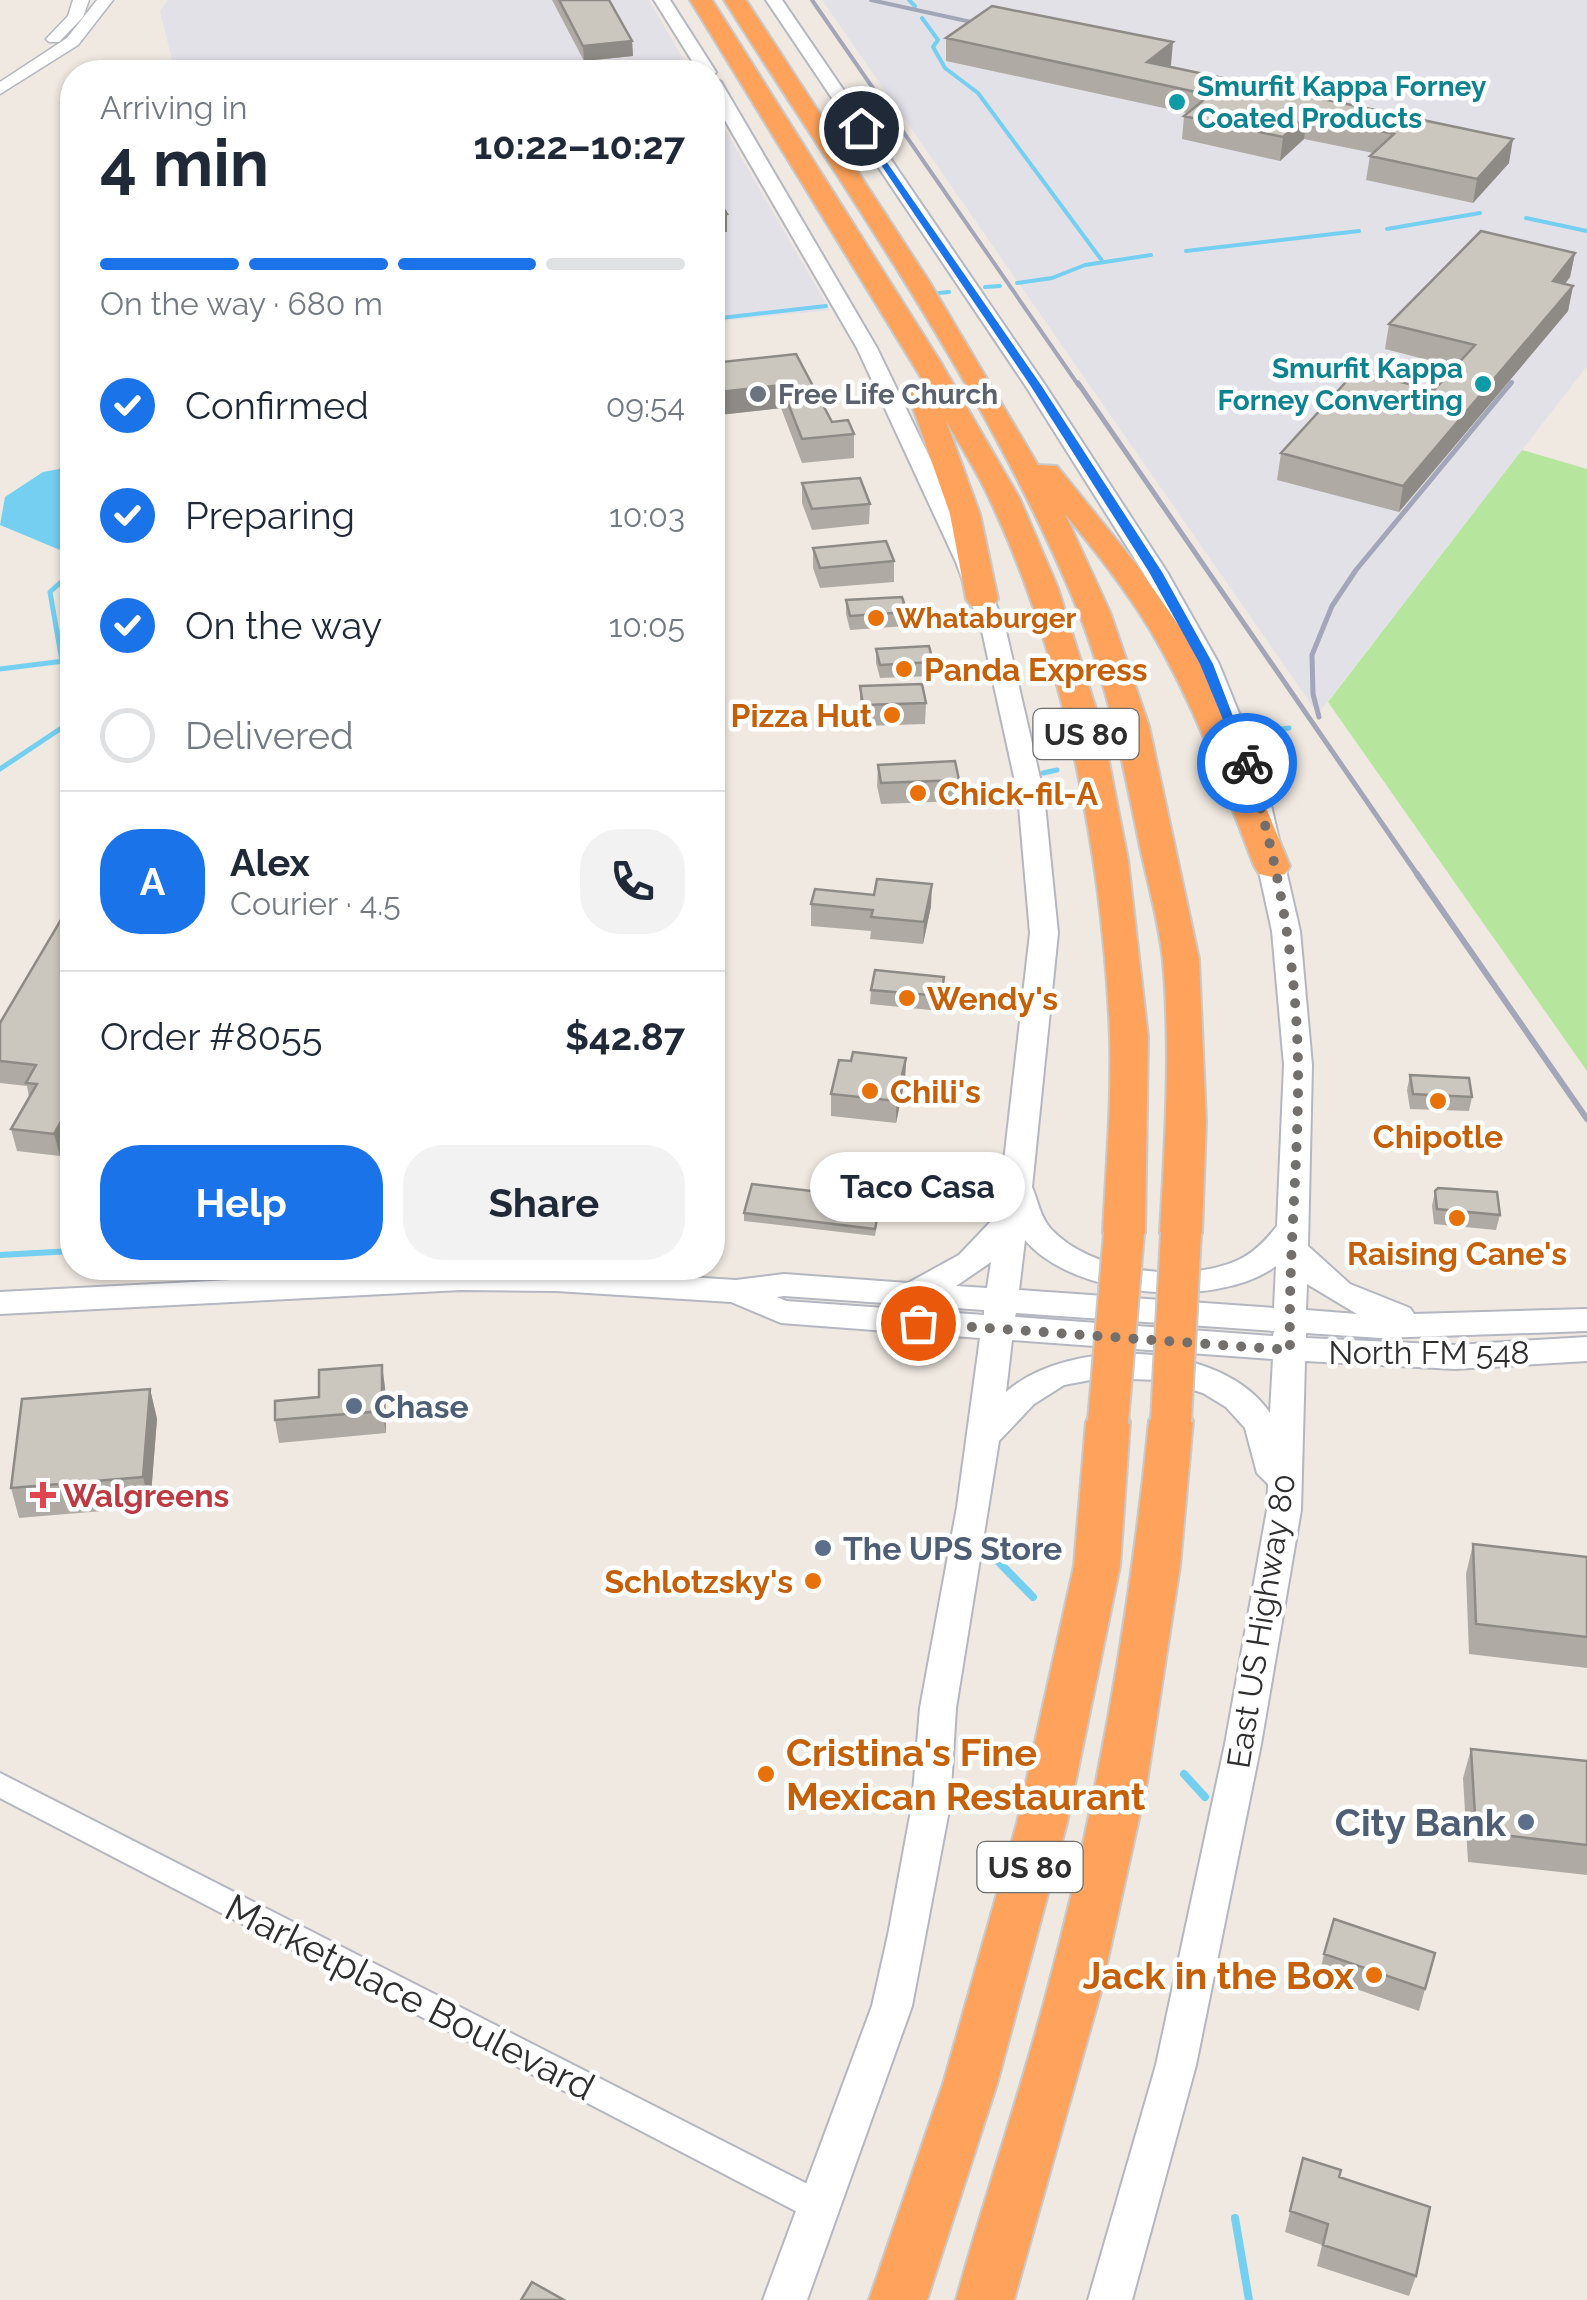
<!DOCTYPE html>
<meta charset="utf-8">
<style>
body{margin:0;font-family:Raleway,sans-serif;background:#f2f2f3;color:#1f2937;height:100vh;display:flex;flex-direction:column;font-size:38px;white-space:nowrap}
*{box-sizing:border-box;margin:0}
p{font-size:32px;color:#747a83}
.icon{flex:none;width:55px;height:55px;fill:none;stroke:currentColor;stroke-width:2;stroke-linecap:round;stroke-linejoin:round}
.map{position:relative;flex:1;overflow:hidden}
.drawer{position:absolute;left:60px;top:60px;width:665px;height:1220px;display:flex;flex-direction:column;background:#fff;border-radius:40px;box-shadow:0 2px 8px #0004}
.drawer>*{flex:none}
.pin{position:absolute;display:grid;place-items:center;width:85px;height:85px;color:#fff;margin:-42px;border:5px solid #fff;border-radius:50%;box-shadow:0 2px 10px #0007}
.courier{position:absolute;display:grid;place-items:center;width:100px;height:100px;margin:-50px;border:8px solid #1a73e8;border-radius:50%;background:#fff;color:#222;box-shadow:0 2px 12px #0007}
.bubble{position:absolute;height:70px;border-radius:35px;background:#fff;box-shadow:0 2px 8px #0004;font-size:32px;font-weight:700;line-height:70px;text-align:center}
.head em{font-style:normal;font-weight:700}
.head div{display:flex;flex-direction:column-reverse}
.head{display:flex;align-items:center;justify-content:space-between;height:170px;padding:0 40px}
h1{font-size:65px;font-weight:700;line-height:75px}
.bar{display:grid;grid-template-columns:repeat(4,1fr);gap:15px 10px;align-content:center;height:120px;padding:0 40px}
.bar i{height:12px;border-radius:8px;background:#e0e1e3}
.bar .selected{background:#1a73e8}
.bar p{grid-column:span 4}
.line{display:flex;align-items:center;gap:25px;padding:0 40px;border-top:2px solid #e0e1e3}
.line div{flex:1}
.round{display:grid;place-items:center;flex:none;width:105px;height:105px;border-radius:40px;background:#f2f2f3}
ol{padding:0 40px;list-style:none}
li{display:flex;align-items:center;gap:30px;height:110px}
li p{margin-inline-start:auto}
li .icon{padding:10px;border-radius:50%;background:#1a73e8;color:#fff;stroke-width:4}
li:last-child{color:#747a83}
li i{width:55px;height:55px;border:5px solid #e0e1e3;border-radius:50%}
.cta{display:flex;gap:20px;margin-top:auto;padding:20px 40px}
.cta a{flex:1;height:115px;border-radius:40px;background:#1a73e8;color:#fff;font-size:40px;font-weight:700;line-height:115px;text-align:center}
.cta a+a{background:#f2f2f3;color:#1f2937}
.map>svg:first-child{display:block}
.industrial{fill:#e3e1e8}
.green{fill:#b6e59e}
.water{fill:#75cff0}
.lines{fill:none;stroke-linecap:round;stroke-linejoin:round}
.stream-far3{stroke:#75cff0;stroke-width:4}
.stream-far2{stroke:#75cff0;stroke-width:5}
.stream-far1{stroke:#75cff0;stroke-width:6}
.stream{stroke:#75cff0;stroke-width:8}
.minor-casing{stroke:#b4b7c1;stroke-width:4}
.tertiary-casing{stroke:#b4b7c1;stroke-width:3}
.secondary-casing{stroke:#b4b7c1;stroke-width:4}
.motorway-casing{stroke:#c9c9c9;stroke-width:4}
.minor{fill:#fff;fill-rule:evenodd}
.tertiary{fill:#fff;fill-rule:evenodd}
.secondary{fill:#fff;fill-rule:evenodd}
.motorway{fill:#ffa35c;fill-rule:evenodd}
.rail-far2{stroke:#a3a6b8;stroke-width:4}
.rail-far1{stroke:#a3a6b8;stroke-width:5}
.rail{stroke:#a3a6b8;stroke-width:6}
.motorway-bridge-casing{stroke:#c9c9c9;stroke-width:44;stroke-linecap:butt}
.motorway-bridge{stroke:#ffa35c;stroke-width:40}
.wall{fill:#afaba4}
.shaded-wall{fill:#8e8b86}
.building{fill:#cbc7bf;stroke:#8e8b86;stroke-width:2.5}
.route{fill:#1a73e8}
.done{stroke:#726f6d;stroke-width:10;stroke-dasharray:0 18}
.culture-dot{fill:#0f9aa8;stroke:#fff;stroke-width:4}
.worship-dot{fill:#6b7280;stroke:#fff;stroke-width:4}
.food-dot{fill:#e8710a;stroke:#fff;stroke-width:4}
.service-dot{fill:#5c6f8a;stroke:#fff;stroke-width:4}
.health-dot{fill:#e0444e;stroke:#fff;stroke-width:4}
.labels{text-anchor:middle;dominant-baseline:central;stroke-width:9;stroke-linejoin:round;paint-order:stroke}
.far-culture-label{font-size:28px;font-weight:bold;fill:#0d838f;stroke:#fff;text-anchor:start}
.far-worship-label{font-size:28px;font-weight:bold;fill:#5b616d;stroke:#fff;text-anchor:start}
.far-food-label{font-size:28px;font-weight:bold;fill:#c56008;stroke:#fff;text-anchor:start}
.shield{fill:#fff;stroke:#6d6d6d;stroke-width:2.5}
.shield-label{font-size:30px;font-weight:bold;fill:#2e2e2e}
.food-label{font-size:32px;font-weight:bold;fill:#c56008;stroke:#fff;text-anchor:start}
.street-label{font-size:32px;fill:#2e2e2e;stroke:#fff}
.service-label{font-size:32px;font-weight:bold;fill:#4e5e75;stroke:#fff;text-anchor:start}
.health-label{font-size:32px;font-weight:bold;fill:#be3a42;stroke:#fff;text-anchor:start}
.near-food-label{font-size:38px;font-weight:bold;fill:#c56008;stroke:#fff;text-anchor:start}
.near-service-label{font-size:38px;font-weight:bold;fill:#4e5e75;stroke:#fff;text-anchor:end}
.near-street-label{font-size:38px;fill:#2e2e2e;stroke:#fff}
</style>
<div class="map">
<svg width="1587" height="2300" viewBox="0 0 1587 2300">
<rect width="100%" height="100%" fill="#efe9e1"/>
<path class="industrial" d="M168,0H649L691,72H175L160,11Z
M822,0H1587V366L1318,714Z
M713,109L830,310L713,322Z"/>
<path class="green" d="M1522,450L1587,469V1071L1328,702Z"/>
<path class="water" d="M72,453V555L0,525L5,497L43,472L59,469L63,459Z"/>
<g class="lines">
<path class="stream-far3" d="M909,0L915,6
M922,18L938,40L933,47L945,68L978,93L1103,262
M1526,218L1587,231
M1387,229L1480,213
M1186,251L1359,231
M1017,283L1052,278L1085,265L1151,255
M985,287L1000,286
M939,293L949,292
M712,319L826,306"/>
<path class="stream-far2" d="M62,661L50,592L72,572
M0,669L72,660
M1275,730L1289,728
M0,769L72,721
M1043,773L1057,770"/>
<path class="stream-far1" d="M0,1255L72,1251"/>
<path class="stream" d="M988,1551L1033,1597
M1184,1774L1205,1797
M1235,2218L1249,2300"/>
<g class="minor-casing">
<path id="minor" d="M0,1773L831,2196L836,2207L831,2218L820,2222L809,2218L0,1798Z"/>
</g>
<g class="tertiary-casing">
<path id="tertiary" d="M73,0H89L83,17L59,42H49L46,39L68,16Z
M97,0H113L78,45L0,94V82L67,38Z"/>
</g>
<g class="secondary-casing">
<path id="secondary" d="M654,0H670L716,72L713,76L699,72Z
M766,0H782L1045,385L1167,572L1219,664L1264,775L1300,931L1312,1065L1308,1246L1350,1284L1410,1308L1414,1314L1587,1309V1331L1380,1338L1306,1333V1338L1455,1345L1587,1337V1361L1455,1369L1305,1361L1301,1510L1261,1744L1196,2065L1132,2300H1088L1156,2065L1225,1744L1267,1510L1268,1484L1257,1473L1245,1428L1226,1407L1203,1393L1160,1380L1101,1378L1064,1385L1034,1404L999,1441L956,1708L950,1805L912,2006L807,2300H763L872,2006L888,1935L912,1805L920,1708L957,1507L980,1338L781,1323L731,1302L556,1291L461,1290L0,1314V1292L461,1268L556,1269L736,1280L784,1274L908,1283L959,1255L998,1214L1030,933L1018,795L982,631L956,562L857,348L712,98V77L721,82L877,348L980,562L1006,631L1044,795L1058,933L1032,1187C1038,1201 1040,1217 1051,1229C1091,1272 1183,1284 1236,1261C1253,1254 1266,1240 1277,1226L1284,1065L1272,931L1238,775L1195,664L1143,572L1025,385ZM1025,1240C1074,1298 1216,1310 1276,1266L1274,1308L1019,1290ZM991,1262L987,1288L956,1286ZM1307,1284L1357,1314L1306,1310ZM777,1297L784,1296L984,1310V1315L786,1301ZM1016,1313L1274,1331L1273,1336L1015,1317ZM1012,1340L1273,1359L1270,1413C1221,1340 1069,1336 1006,1392Z"/>
</g>
<g class="motorway-casing">
<path id="motorway" d="M690,0H712L940,361L1020,499L1058,588L1103,731L1128,860L1148,1037L1145,1233L1139,1243L1124,1247L1109,1243L1103,1233C1106,1168 1112,1101 1110,1036C1103,862 1065,658 990,500C978,473 961,447 946,421L980,514L998,599L993,606H971L966,599L950,514L907,391L911,385L925,384Z
M724,0H746L929,281L1038,465L1057,466L1136,564L1184,633L1229,718L1290,866L1285,874L1272,877L1259,874L1254,866C1224,787 1195,706 1152,633C1127,591 1096,552 1065,514L1110,612L1149,726L1199,959L1206,1121L1202,1233L1196,1243L1181,1247L1166,1243L1160,1233C1165,1143 1171,1051 1163,961C1159,921 1147,881 1139,842C1123,763 1107,683 1077,608C988,392 849,197 724,0Z
M1171,1405L1187,1409L1193,1421L1180,1566L1147,1782L1100,1995L1014,2300H956C984,2198 1019,2097 1046,1995C1097,1806 1130,1615 1149,1421L1155,1409Z
M1108,1406L1124,1410L1130,1422L1120,1566L1067,1823L997,2084L927,2300H869L943,2084L1017,1823L1074,1566L1086,1422L1092,1410Z"/>
</g>
<use href="#minor" class="minor"/>
<use href="#tertiary" class="tertiary"/>
<use href="#secondary" class="secondary"/>
<use href="#motorway" class="motorway"/>
<path class="rail-far2" d="M812,0L1079,386
M871,0L994,27
M1509,386L1512,382"/>
<path class="rail-far1" d="M1078,383L1419,877
M1319,717L1313,694L1312,655L1332,606L1356,570L1511,383"/>
<path class="rail" d="M1417,874L1587,1119"/>
<g class="motorway-bridge-casing">
<path id="motorway-bridge" d="M1171,1421L1181,1233
M1108,1422L1124,1233"/>
</g>
<use href="#motorway-bridge" class="motorway-bridge"/>
</g>
<path class="wall" d="M552,0H609L632,41L633,56L584,61Z
M946,38L1171,65L1168,67L1509,163L1473,203L1366,180L1370,156L1373,153L1304,139L1280,161L1182,139L1184,116L1187,113L946,61Z
M1575,253L1570,277L1565,284L1573,286L1568,311L1399,512L1277,480L1281,453L1434,390L1455,367L1385,349L1389,324Z
M796,354L832,422L854,434V458L802,463L781,408L719,415L712,401V363Z
M802,483L870,504L869,524L812,530L802,503Z
M813,548L894,561V582L820,588L813,568Z
M846,600L907,612L906,626L850,630L846,614Z
M876,649L933,662V676L880,678L876,663Z
M860,686L926,703L925,724L863,726L860,707Z
M878,765L959,780L958,801L881,804L877,786Z
M72,901V1132L60,1156L17,1151L11,1129L29,1097L27,1086L0,1083V1023Z
M811,904L931,906L923,944L870,939L871,931L811,926Z
M944,977L940,1011L870,1004L871,990Z
M906,1058L905,1080L896,1123L831,1116V1094L851,1061Z
M1410,1075L1472,1097L1469,1111L1410,1109L1407,1090Z
M1435,1191L1500,1215L1496,1230L1434,1224L1432,1206Z
M881,1199L875,1236L744,1221V1213Z
M385,1387L386,1433L279,1443L275,1420Z
M150,1389L157,1419L150,1507L19,1518L11,1488Z
M1473,1544L1587,1557V1668L1469,1654L1466,1574Z
M1471,1749L1587,1761V1875L1468,1862L1463,1778Z
M1435,1953L1419,2011L1319,1976L1324,1954Z
M1303,2158L1339,2177L1416,2276L1409,2296L1317,2266L1322,2245L1285,2232Z"/>
<path class="shaded-wall" d="M632,41L633,56L584,61L583,46Z
M1173,42L1171,65L1149,82L1147,62Z
M1307,115L1304,139L1280,161L1283,137Z
M1513,139L1509,163L1473,203L1477,179Z
M727,214V232L712,233V216Z
M1575,253L1570,277L1548,306L1553,281Z
M1573,286L1568,311L1399,512L1403,486Z
M781,385V408L719,415V392Z
M932,884L931,906L923,944L924,922Z
M906,1058L905,1080L896,1123V1101Z
M72,1101V1132L60,1156L54,1134Z
M382,1365L385,1387L386,1433L382,1411Z
M150,1389L157,1419L150,1507L143,1477Z"/>
<path class="building" d="M559,0H609L632,41L583,46Z
M992,6L1173,42L1147,62L1513,139L1477,179L1370,156L1394,134L1307,115L1283,137L1184,116L1210,95L946,38Z
M647,68L649,72H606Z
M712,189L727,214L712,216Z
M1481,231L1575,253L1553,281L1573,286L1403,486L1281,453L1356,371L1434,390L1475,345L1389,324Z
M796,354L832,422L848,420L854,434L802,439L781,385L719,392L712,378V363Z
M860,478L870,504L812,509L802,483Z
M886,541L894,561L820,568L813,548Z
M902,597L907,612L850,616L846,600Z
M929,646L933,662L880,665L876,649Z
M922,684L926,703L863,705L860,686Z
M955,761L959,780L881,783L878,765Z
M877,879L932,884L924,922L871,917L873,910L811,904L815,889L874,895Z
M72,901V1101L54,1134L11,1129L37,1084L26,1083L36,1065L0,1061V1023Z
M875,970L944,977L941,996L871,990Z
M853,1052L906,1058L896,1101L831,1094L839,1060L851,1061Z
M1410,1075L1469,1078L1472,1097L1413,1094Z
M752,1184L881,1199L875,1229L744,1213Z
M1438,1188L1497,1192L1500,1215L1437,1209L1435,1191Z
M382,1365V1411L275,1420V1401L319,1397V1370Z
M150,1389L143,1477L11,1488L22,1399Z
M1473,1544L1587,1557V1637L1476,1624Z
M1471,1749L1587,1761V1845L1476,1832Z
M1334,1919L1435,1953L1425,1989L1324,1954Z
M1303,2158L1341,2170L1339,2177L1430,2207L1416,2276L1323,2245L1328,2224L1290,2211Z
M532,2282L564,2300H521Z"/>
<path class="route" d="M861,125L1041,385L1162,572L1213,664L1252,766L1241,763L1200,664L1149,572L1030,385L856,128Z"/>
<g class="lines">
<path class="done" d="M918,1323L1290,1350C1288,1255 1299,1160 1298,1066C1297,966 1278,858 1247,763"/>
</g>
<g class="culture-dot">
<circle cx="1177" cy="102" r="10"/>
<circle cx="1483" cy="384" r="10"/>
</g>
<circle class="worship-dot" cx="758" cy="394" r="10"/>
<g class="food-dot">
<circle cx="876" cy="618" r="10"/>
<circle cx="904" cy="669" r="10"/>
<circle cx="892" cy="715" r="10"/>
<circle cx="918" cy="793" r="10"/>
<circle cx="907" cy="998" r="10"/>
<circle cx="870" cy="1091" r="10"/>
<circle cx="1438" cy="1101" r="10"/>
<circle cx="1457" cy="1218" r="10"/>
<circle cx="813" cy="1581" r="10"/>
<circle cx="766" cy="1774" r="10"/>
<circle cx="1374" cy="1975" r="10"/>
</g>
<g class="service-dot">
<circle cx="354" cy="1406" r="10"/>
<circle cx="823" cy="1548" r="10"/>
<circle cx="1526" cy="1822" r="10"/>
</g>
<path class="health-dot" d="M38 1480h10v10h10v10h-10v10h-10v-10h-10v-10h10z"/>
<g class="labels">
<g class="far-culture-label">
<text x="1197" y="86">Smurfit Kappa Forney<tspan x="1197" dy="32">Coated Products</tspan></text>
<text x="1463" y="368" text-anchor="end">Smurfit Kappa<tspan x="1463" dy="32">Forney Converting</tspan></text>
</g>
<g class="far-worship-label">
<text x="778" y="394">Free Life Church</text>
</g>
<g class="far-food-label">
<text x="896" y="618">Whataburger</text>
</g>
<g class="shield">
<rect x="1033.5" y="709" width="105" height="50" rx="8"/>
<rect x="977.5" y="1842" width="105" height="50" rx="8"/>
</g>
<g class="shield-label">
<text x="1086" y="734">US 80</text>
<text x="1030" y="1867">US 80</text>
</g>
<g class="food-label">
<text x="924" y="669">Panda Express</text>
<text x="872" y="715" text-anchor="end">Pizza Hut</text>
<text x="938" y="793">Chick-fil-A</text>
<text x="927" y="998">Wendy's</text>
<text x="890" y="1091">Chili's</text>
<text x="1438" y="1136" text-anchor="middle">Chipotle</text>
<text x="1457" y="1253" text-anchor="middle">Raising Cane's</text>
<text x="793" y="1581" text-anchor="end">Schlotzsky's</text>
</g>
<g class="street-label">
<text x="1429" y="1352">North FM 548</text>
<text transform="translate(1261 1621) rotate(-81)">East US Highway 80</text>
</g>
<g class="service-label">
<text x="374" y="1406">Chase</text>
<text x="843" y="1548">The UPS Store</text>
</g>
<g class="health-label">
<text x="63" y="1495">Walgreens</text>
</g>
<g class="near-food-label">
<text x="786" y="1752">Cristina's Fine<tspan x="786" dy="44">Mexican Restaurant</tspan></text>
<text x="1354" y="1975" text-anchor="end">Jack in the Box</text>
</g>
<g class="near-service-label">
<text x="1506" y="1822">City Bank</text>
</g>
<g class="near-street-label">
<text transform="translate(410 1997) rotate(27)">Marketplace Boulevard</text>
</g>
</g>
</svg>
<div class="pin" style="left:918px;top:1323px;background:#ea580c"><svg class="icon" aria-label="bag" viewBox="0 0 24 24"><path d="M5 8h14l-1 12H6zM9 8a3 3 0 0 1 6 0"/></svg></div>
<div class="pin" style="left:861px;top:128px;background:#1f2937"><svg class="icon" aria-label="home" viewBox="0 0 24 24"><path d="M3 11l9-7 9 7M6 9v11h12V9"/></svg></div>
<div class="courier" style="left:1247px;top:763px"><svg class="icon" aria-label="bike" viewBox="0 0 24 24"><circle cx="6" cy="16" r="4"/><circle cx="18" cy="16" r="4"/><path d="M6 16l4-8h5l3 8M10 8l3 8H6M13 5h3"/></svg></div>
<div class="bubble" style="left:810px;top:1152px;width:215px">Taco Casa</div>
<section class="drawer">
<div class="head"><div><h1>4 min</h1><p>Arriving in</p></div><em>10:22–10:27</em></div>
<div class="bar"><i class="selected"></i><i class="selected"></i><i class="selected"></i><i></i><p>On the way · 680 m</p></div>
<ol>
<li><svg class="icon" aria-label="check" viewBox="0 0 24 24"><path d="M5 12l5 5 9-10"/></svg>Confirmed<p>09:54</p></li>
<li><svg class="icon" aria-label="check" viewBox="0 0 24 24"><path d="M5 12l5 5 9-10"/></svg>Preparing<p>10:03</p></li>
<li><svg class="icon" aria-label="check" viewBox="0 0 24 24"><path d="M5 12l5 5 9-10"/></svg>On the way<p>10:05</p></li>
<li><i></i>Delivered</li>
</ol>
<div class="line" style="height:180px"><b class="round" style="background:#1a73e8;color:#fff">A</b><div><b>Alex</b><p>Courier · 4.5</p></div><a class="round"><svg class="icon" aria-label="phone" viewBox="0 0 24 24"><path d="M5 4h4l2 5-3 2q2 4 5 5l2-3 5 2v4C11 20 4 13 5 4z"/></svg></a></div>
<div class="line" style="height:130px"><div>Order #8055</div><b>$42.87</b></div>
<div class="cta"><a>Help</a><a>Share</a></div>
</section>
</div>
